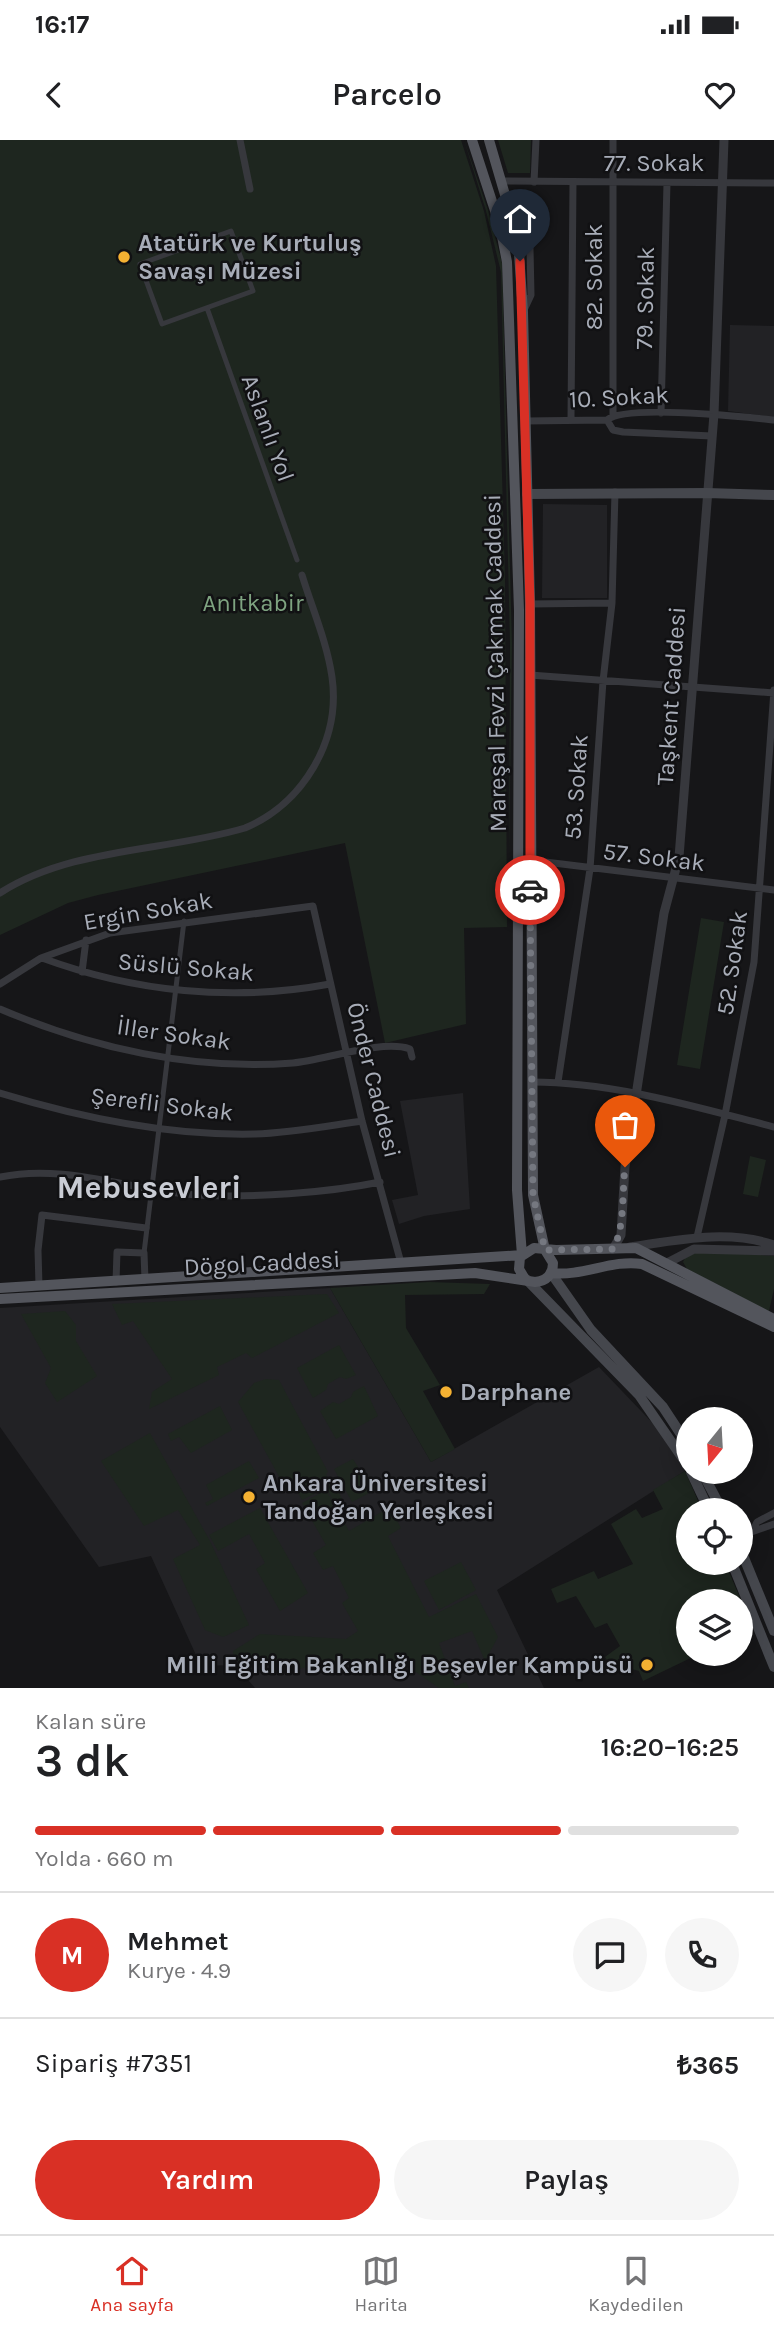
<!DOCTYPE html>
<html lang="tr">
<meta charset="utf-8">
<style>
body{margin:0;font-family:Karla,sans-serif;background:#f6f6f6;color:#202124;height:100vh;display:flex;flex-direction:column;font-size:26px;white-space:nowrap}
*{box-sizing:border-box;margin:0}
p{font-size:23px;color:#757577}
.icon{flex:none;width:38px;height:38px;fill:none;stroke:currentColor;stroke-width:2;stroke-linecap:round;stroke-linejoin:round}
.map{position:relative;height:1548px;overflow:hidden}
.details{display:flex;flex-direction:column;background:#fff;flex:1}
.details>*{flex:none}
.needle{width:46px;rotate:198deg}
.fabs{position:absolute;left:676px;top:1267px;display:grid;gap:14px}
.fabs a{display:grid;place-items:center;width:77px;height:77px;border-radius:50%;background:#fff;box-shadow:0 4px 18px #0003;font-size:35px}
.pin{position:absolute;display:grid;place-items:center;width:60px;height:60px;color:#fff;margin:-72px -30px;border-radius:50% 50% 50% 0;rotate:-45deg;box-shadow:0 0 7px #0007}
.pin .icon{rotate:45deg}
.courier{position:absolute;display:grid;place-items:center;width:70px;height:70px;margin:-35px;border:5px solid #d93025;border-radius:50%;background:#fff;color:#222;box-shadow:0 2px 9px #0007}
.headline em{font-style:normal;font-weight:600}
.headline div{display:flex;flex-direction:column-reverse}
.headline{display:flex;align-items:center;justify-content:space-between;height:119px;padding:0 35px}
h1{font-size:46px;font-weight:600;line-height:52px}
.bar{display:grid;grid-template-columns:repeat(4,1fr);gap:10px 7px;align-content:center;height:84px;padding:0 35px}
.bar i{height:9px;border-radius:5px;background:#e0e0e0}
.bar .active{background:#d93025}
.bar p{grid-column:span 4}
.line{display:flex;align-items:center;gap:18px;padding:0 35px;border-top:2px solid #e0e0e0}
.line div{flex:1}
.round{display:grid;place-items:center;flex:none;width:74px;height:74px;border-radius:37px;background:#f6f6f6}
.primary-button{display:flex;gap:14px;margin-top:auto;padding:14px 35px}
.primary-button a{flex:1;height:80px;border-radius:42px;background:#d93025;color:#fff;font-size:28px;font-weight:600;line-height:80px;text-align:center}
.primary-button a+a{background:#f6f6f6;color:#202124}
.status{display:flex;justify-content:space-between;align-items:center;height:49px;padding:0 35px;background:#fff;direction:ltr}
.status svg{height:19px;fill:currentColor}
header{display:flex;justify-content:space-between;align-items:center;height:91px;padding:0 35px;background:#fff;font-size:32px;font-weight:600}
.tab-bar{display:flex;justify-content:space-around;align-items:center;height:98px;border-top:2px solid #e0e0e0;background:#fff;font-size:19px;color:#757577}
.tab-bar a{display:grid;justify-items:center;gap:4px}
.tab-bar .active{color:#d93025}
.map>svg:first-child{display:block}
.built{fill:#222225}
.green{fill:#1e261f}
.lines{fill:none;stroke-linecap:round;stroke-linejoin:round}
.pedestrian{stroke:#37383d;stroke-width:5}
.minor{stroke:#37383d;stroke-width:7}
.tertiary{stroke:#37383d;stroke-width:9}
.secondary{stroke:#45474d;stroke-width:10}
.primary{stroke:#53555c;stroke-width:10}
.done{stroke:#757880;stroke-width:7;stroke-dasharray:0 12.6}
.route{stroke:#d93025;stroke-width:9}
.poi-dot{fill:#f4b132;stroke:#111113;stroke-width:2.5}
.labels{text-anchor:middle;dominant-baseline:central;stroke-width:5;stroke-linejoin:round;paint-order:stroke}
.street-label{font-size:24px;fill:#a8adb8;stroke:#111113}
.poi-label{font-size:24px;font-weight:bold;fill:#a8adb8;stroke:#111113;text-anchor:start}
.park-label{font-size:24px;fill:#7ea380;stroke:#111113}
.district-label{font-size:32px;font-weight:bold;fill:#c9ccd4;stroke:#111113}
</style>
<div class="status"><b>16:17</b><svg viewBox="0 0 49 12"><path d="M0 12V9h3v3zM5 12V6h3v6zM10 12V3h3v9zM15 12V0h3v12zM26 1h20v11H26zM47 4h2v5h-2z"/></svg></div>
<header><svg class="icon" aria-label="back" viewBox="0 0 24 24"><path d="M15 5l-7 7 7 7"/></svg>Parcelo<svg class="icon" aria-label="heart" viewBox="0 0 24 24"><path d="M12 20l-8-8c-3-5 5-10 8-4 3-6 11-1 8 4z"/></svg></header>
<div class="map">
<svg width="774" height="1548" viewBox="0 0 774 1548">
<rect width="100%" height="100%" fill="#161618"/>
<path class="built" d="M730,185L774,186V277L728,271Z
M543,364L607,365V458H542Z
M463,953L470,1069L424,1076L399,1084L392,1060L418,1055L400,961Z
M330,1148L431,1322L599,1227L664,1295L685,1331L497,1450L544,1548H255L235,1525L201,1526L151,1416L99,1427L0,1287V1168Z"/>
<path class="green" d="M0,0H461L484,71L496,126L505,438L507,787L464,788L466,884L385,903L345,703L98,755L68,763L0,795Z
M464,0L488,70L502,123L512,504L509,721L510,504L501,132L486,71Z
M498,0H531L530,33H508Z
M701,778L724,782L700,929L677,925Z
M750,1016L766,1020L758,1057L743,1054Z
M703,1111L774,1116V1149L769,1171L687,1129L683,1122L686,1116Z
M429,1142L490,1144L484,1154L405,1155L406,1188L440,1245L423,1251L455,1309L431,1322L330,1148Z
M327,1154L339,1173L252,1218L246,1213L217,1227L219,1235L149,1269L152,1252L172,1239L133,1181L122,1185L112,1164Z
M65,1171L76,1185V1201L97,1236L57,1262L45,1243L51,1228L21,1174Z
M339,1205L356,1235L346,1239L340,1237L328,1244L326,1250L313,1258L297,1228Z
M266,1239L279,1240L328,1332L326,1334L331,1344L334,1343L346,1367L339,1371L326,1348L302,1360L296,1349L288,1353L238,1262L254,1243Z
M364,1246L378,1276L336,1299L320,1271L333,1262L339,1264L351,1257L353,1252Z
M220,1266L232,1290L191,1313L179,1297L171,1301L168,1294Z
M150,1293L210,1401L249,1485L223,1497L205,1490L173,1419L200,1405L178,1370L144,1386L101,1321Z
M353,1319L373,1351L352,1362L334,1329Z
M249,1321L259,1338L207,1366L205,1363L213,1359L206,1345Z
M685,1331L702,1370H688V1423H725L753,1488L740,1494V1461H688V1514H699L643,1541L639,1531L609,1523L605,1517L620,1506L607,1483L595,1488L576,1456L557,1463L551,1449L594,1431L598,1439L633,1424L611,1384L636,1369L642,1378L663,1369L653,1350Z
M326,1350L349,1391L390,1367L401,1388L388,1396L429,1477L476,1454L498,1497L485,1521L472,1491L439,1503L455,1546L466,1542L469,1548H439L410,1528L396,1522L382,1525L354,1520L290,1530L280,1518L253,1530L234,1519L233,1511L260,1494L346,1499L358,1491L342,1463L349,1458L333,1426L323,1430L313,1413L326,1405L302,1363Z
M260,1368L308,1453L280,1471L256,1429L265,1423L249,1394L218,1411L209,1395Z
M461,1422L476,1450L439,1470L424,1441Z"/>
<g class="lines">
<path class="pedestrian" d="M231,91L253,151L162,184L140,124Z
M207,168L297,420
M144,1113L184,781"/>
<path class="minor" d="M240,0L250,49
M613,0V275
M503,41L774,43
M534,42L536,0
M506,54L522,56L529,62L531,155L524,170
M661,273L667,43
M571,279L573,42
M607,280L613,290L623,292L712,296
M525,281L607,280C626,264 745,277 774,280
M530,464L612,463
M530,535L774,553
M529,720L774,750
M0,753C72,707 164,712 245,688C303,664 341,600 332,537C327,502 312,468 302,435
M42,818C134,852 233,862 330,844
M82,832L86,800
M0,844L41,818L110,793L313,766L362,981L401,1123
M0,869C91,908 194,931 293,923C325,920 382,899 410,909L412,917
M532,942C613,942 696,967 774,987
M558,942L590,729L603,541L612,463L615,352
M0,953C82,978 169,996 255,994C291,993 327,986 362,981
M0,1037C66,1023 131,1051 197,1055C251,1058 327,1053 380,1042
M697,1097L725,975L754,822L774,550
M116,1142L117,1112L144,1113L145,1140
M39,1146L38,1110L42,1075L146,1088
M753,1390L757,1382L774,1373
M740,1396L774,1384"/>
<path class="tertiary" d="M630,1107C678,1100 727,1089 774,1105
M613,1109L621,1095L625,1027L664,773L679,717L714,274L724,0
M669,1122L694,1109L774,1111"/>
<path class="secondary" d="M527,354L707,353L774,355
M551,1133L591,1190L663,1267L688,1305
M526,1139L639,1255L688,1326
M691,1332L709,1370
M702,1332L722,1370
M740,1408L774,1491
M732,1423L774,1527"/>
<path class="primary" d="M472,0L500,86L507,122L519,470L517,1050L522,1115
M551,1133C582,1137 612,1119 642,1124L774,1187
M525,1139L519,1129L520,1117L534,1108L556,1110L636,1108L774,1179
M0,1148L522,1115
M0,1159L475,1133L535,1142C547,1141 553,1134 553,1123L545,1110L533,1055L530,464L523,172L518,99L489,0"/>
</g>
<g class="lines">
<path class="done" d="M530,750L533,1055L545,1110L613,1109C625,1088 622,1052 625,1027"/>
<path class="route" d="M520,121L530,464V750"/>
</g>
<g class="poi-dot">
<circle cx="124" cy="117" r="7"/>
<circle cx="446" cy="1252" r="7"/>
<circle cx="249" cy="1357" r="7"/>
<circle cx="647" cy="1525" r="7"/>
</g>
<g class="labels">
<g class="street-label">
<text x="654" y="23">77. Sokak</text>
<text transform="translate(594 137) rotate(-90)">82. Sokak</text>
<text transform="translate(645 158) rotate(-89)">79. Sokak</text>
<text transform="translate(619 257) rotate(-3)">10. Sokak</text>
<text transform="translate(268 288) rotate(70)">Aslanlı Yol</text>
<text transform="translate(495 523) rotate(-91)">Mareşal Fevzi Çakmak Caddesi</text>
<text transform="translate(671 556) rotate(-86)">Taşkent Caddesi</text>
<text transform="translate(576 647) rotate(-86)">53. Sokak</text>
<text transform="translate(654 717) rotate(7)">57. Sokak</text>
<text transform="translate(148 771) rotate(-10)">Ergin Sokak</text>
<text transform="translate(732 823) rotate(-82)">52. Sokak</text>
<text transform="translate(186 827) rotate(5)">Süslü Sokak</text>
<text transform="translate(174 894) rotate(8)">İller Sokak</text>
<text transform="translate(374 940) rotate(76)">Önder Caddesi</text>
<text transform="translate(162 964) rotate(7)">Şerefli Sokak</text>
<text transform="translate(262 1123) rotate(-3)">Dögol Caddesi</text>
</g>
<g class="poi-label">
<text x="138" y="103">Atatürk ve Kurtuluş<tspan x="138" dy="28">Savaşı Müzesi</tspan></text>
<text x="460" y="1252">Darphane</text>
<text x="263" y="1343">Ankara Üniversitesi<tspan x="263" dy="28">Tandoğan Yerleşkesi</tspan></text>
<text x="633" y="1525" text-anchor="end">Milli Eğitim Bakanlığı Beşevler Kampüsü</text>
</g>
<g class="park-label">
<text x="253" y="463">Anıtkabir</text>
</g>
<g class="district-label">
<text x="149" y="1047">Mebusevleri</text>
</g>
</g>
</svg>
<div class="fabs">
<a><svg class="needle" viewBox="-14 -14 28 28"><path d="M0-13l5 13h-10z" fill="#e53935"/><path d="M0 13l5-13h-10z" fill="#757577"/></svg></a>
<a><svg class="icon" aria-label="locate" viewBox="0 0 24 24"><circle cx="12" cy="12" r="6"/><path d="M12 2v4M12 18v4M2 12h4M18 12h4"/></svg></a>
<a><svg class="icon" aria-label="layers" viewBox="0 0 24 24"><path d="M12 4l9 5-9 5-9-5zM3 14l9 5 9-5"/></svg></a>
</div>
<div class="pin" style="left:625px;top:1027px;background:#ea580c"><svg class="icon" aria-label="bag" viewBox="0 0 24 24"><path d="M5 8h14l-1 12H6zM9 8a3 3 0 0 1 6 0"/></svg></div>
<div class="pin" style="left:520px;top:121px;background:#1f2937"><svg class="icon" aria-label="home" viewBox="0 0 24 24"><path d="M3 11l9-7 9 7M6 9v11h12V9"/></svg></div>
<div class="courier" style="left:530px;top:750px"><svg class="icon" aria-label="car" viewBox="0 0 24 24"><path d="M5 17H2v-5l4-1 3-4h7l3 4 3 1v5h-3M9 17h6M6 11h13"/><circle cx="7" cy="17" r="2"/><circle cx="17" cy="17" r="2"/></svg></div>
</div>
<section class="details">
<div class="headline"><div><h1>3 dk</h1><p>Kalan süre</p></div><em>16:20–16:25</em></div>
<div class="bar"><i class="active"></i><i class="active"></i><i class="active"></i><i></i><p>Yolda · 660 m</p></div>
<div class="line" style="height:126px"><b class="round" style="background:#d93025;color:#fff">M</b><div><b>Mehmet</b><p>Kurye · 4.9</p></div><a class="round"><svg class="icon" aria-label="chat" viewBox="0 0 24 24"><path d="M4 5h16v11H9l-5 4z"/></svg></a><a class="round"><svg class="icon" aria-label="phone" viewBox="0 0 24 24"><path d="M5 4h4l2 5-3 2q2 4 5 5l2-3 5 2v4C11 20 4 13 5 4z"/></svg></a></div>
<div class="line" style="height:91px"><div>Sipariş #7351</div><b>₺365</b></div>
<div class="primary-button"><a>Yardım</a><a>Paylaş</a></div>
</section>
<nav class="tab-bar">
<a class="active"><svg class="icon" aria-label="home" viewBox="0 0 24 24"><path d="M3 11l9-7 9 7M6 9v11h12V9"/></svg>Ana sayfa</a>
<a><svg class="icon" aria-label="map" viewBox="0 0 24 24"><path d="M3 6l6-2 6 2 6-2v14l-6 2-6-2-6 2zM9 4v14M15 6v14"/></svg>Harita</a>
<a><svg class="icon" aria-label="saved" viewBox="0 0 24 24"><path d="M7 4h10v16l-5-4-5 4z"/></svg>Kaydedilen</a>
</nav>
